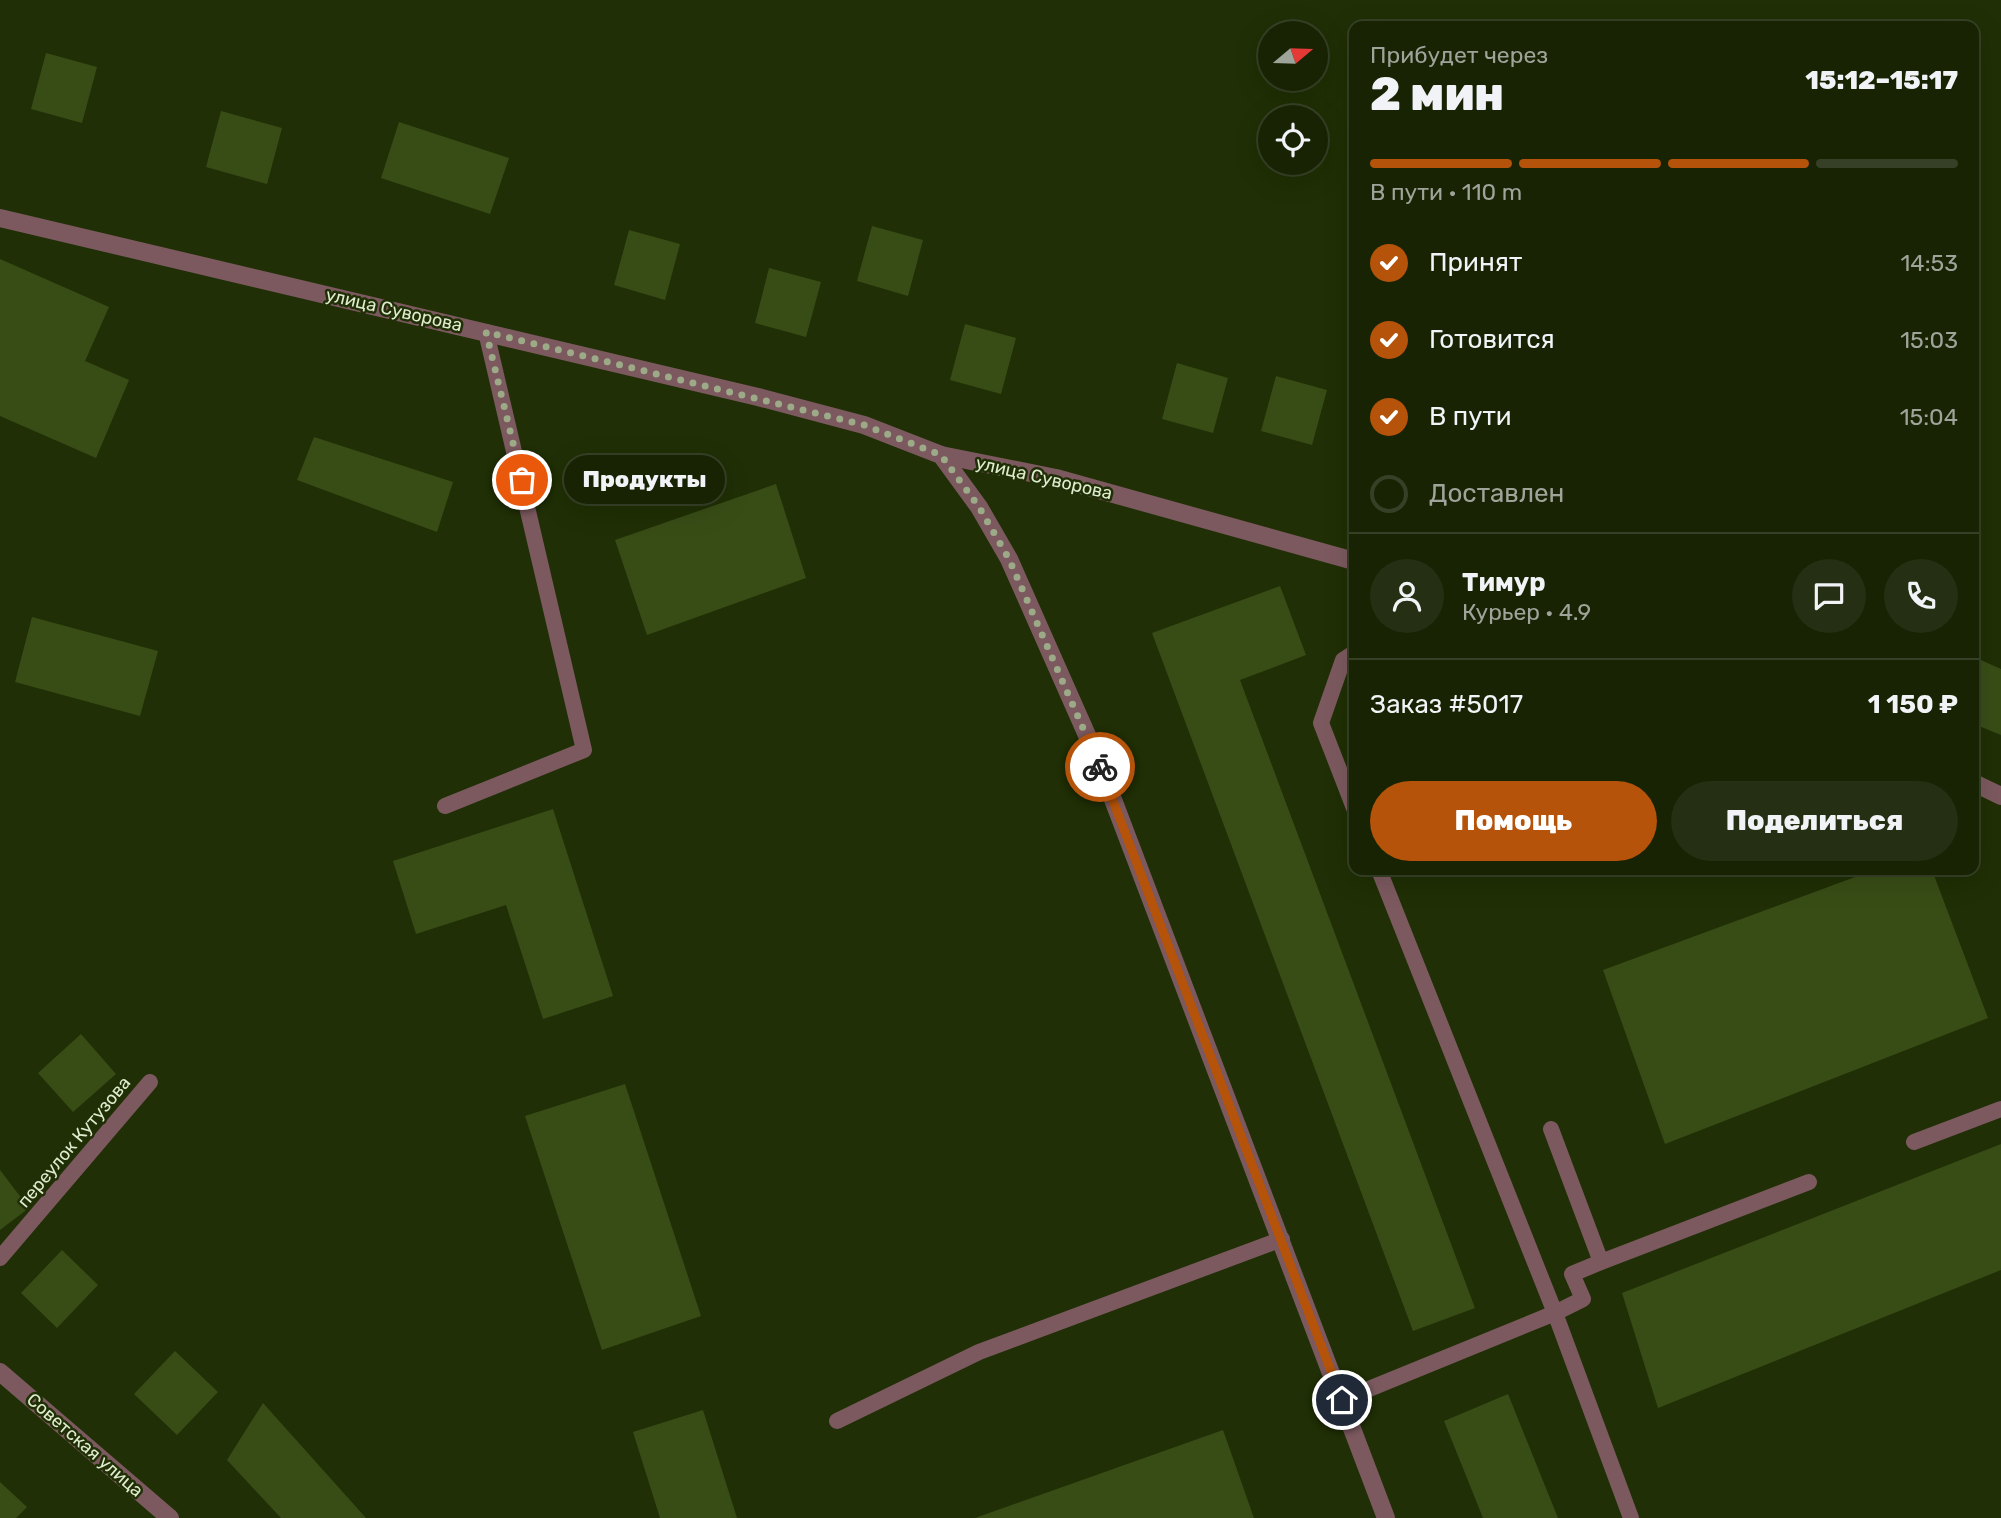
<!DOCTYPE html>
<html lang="ru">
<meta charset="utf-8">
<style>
body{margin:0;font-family:Rubik,sans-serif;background:#252f13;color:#f1f3f6;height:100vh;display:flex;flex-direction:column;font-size:26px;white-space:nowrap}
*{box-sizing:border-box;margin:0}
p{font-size:23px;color:#9fa49a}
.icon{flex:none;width:38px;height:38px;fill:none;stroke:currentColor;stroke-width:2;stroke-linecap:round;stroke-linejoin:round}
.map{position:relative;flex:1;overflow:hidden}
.drawer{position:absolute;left:1349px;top:21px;width:630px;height:854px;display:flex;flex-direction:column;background:#182304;border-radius:14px;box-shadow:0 7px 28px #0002,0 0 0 2px #364026}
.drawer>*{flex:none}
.needle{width:46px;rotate:71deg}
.controls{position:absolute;left:1258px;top:21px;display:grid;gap:14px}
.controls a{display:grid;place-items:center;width:70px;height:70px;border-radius:50%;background:#182304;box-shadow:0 7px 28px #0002,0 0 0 2px #364026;font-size:35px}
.pin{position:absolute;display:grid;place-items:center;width:60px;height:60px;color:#fff;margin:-30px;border:4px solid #fff;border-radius:50%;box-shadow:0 2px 7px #0007}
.courier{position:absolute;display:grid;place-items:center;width:70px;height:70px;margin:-35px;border:5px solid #b45309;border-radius:50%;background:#fff;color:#222;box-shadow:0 2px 9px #0007}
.bubble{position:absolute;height:49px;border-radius:24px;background:#182304;box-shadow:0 7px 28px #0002,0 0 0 2px #364026;font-size:23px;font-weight:800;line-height:49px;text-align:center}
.overview em{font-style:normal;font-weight:800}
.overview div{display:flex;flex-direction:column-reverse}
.overview{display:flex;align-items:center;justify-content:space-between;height:119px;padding:0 21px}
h1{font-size:46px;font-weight:800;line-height:52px}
.bar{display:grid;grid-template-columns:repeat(4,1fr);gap:10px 7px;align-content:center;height:84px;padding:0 21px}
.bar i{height:9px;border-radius:5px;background:#364026}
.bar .selected{background:#b45309}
.bar p{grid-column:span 4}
.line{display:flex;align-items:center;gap:18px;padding:0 21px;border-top:2px solid #364026}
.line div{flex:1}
.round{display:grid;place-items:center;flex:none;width:74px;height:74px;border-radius:37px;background:#252f13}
ol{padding:0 21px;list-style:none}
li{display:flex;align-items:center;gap:21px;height:77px}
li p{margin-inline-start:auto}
li .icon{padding:7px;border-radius:50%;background:#b45309;color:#fff;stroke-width:4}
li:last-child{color:#9fa49a}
li i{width:38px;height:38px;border:4px solid #364026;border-radius:50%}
.cta{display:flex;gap:14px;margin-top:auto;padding:14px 21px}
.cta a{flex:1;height:80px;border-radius:42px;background:#b45309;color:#fff;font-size:28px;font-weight:800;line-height:80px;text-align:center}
.cta a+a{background:#252f13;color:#f1f3f6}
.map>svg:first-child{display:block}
.building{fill:#384d16}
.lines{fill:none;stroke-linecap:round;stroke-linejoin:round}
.service{stroke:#7b595f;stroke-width:16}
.minor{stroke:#7b595f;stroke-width:18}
.tertiary{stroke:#7b595f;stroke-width:18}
.done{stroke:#9caa88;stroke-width:7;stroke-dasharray:0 12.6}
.route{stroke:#b45309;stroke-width:9}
.labels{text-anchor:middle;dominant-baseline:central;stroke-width:5;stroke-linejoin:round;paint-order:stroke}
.street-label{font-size:18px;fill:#dfeccf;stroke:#202f05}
</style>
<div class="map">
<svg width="2001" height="1518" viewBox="0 0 2001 1518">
<rect width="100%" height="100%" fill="#202f05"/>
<path class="building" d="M46,53L97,67L82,123L31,109Z
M221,111L282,128L267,184L206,167Z
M399,122L509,158L490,214L381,178Z
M872,226L923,240L908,296L857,281Z
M629,230L680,244L665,300L614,285Z
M0,259L109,307L85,361L129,380L96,458L0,416Z
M769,268L821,282L806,337L755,323Z
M965,324L1016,338L1001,394L950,380Z
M1177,363L1228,378L1213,433L1162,419Z
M1276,376L1327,390L1312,445L1261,431Z
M314,437L453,482L437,532L297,480Z
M776,484L806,578L647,635L615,540Z
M1280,586L1306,655L1240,680L1475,1308L1413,1331L1152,633Z
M32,617L158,651L140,716L15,682Z
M1974,657L2001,669V735L1974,724Z
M553,809L613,996L543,1019L506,905L416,934L393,861Z
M1874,870H1932L1988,1018L1665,1144L1603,970Z
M81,1034L116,1074L73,1112L38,1073Z
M625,1084L701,1316L602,1350L525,1116Z
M2001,1144V1270L1658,1408L1622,1293Z
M0,1170L29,1208L0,1230Z
M62,1250L98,1285L57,1328L21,1293Z
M175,1351L218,1392L177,1435L134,1394Z
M1508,1394L1558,1518H1483L1444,1421Z
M263,1403L366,1518H281L227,1460Z
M703,1410L737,1518H660L633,1432Z
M1223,1430L1254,1518H975Z
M0,1482L27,1507L16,1518H0Z"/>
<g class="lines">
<path class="service" d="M1354,653L1343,660L1321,723L1354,808
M445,806L584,750L486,332
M1551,1129L1601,1262L1572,1274L1583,1299L1555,1313L1631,1518
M1914,1142L2001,1109
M0,1258L150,1082
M1601,1262L1809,1182
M1342,1400L1555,1313L1379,870
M837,1421L979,1352L1282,1239"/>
<path class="minor" d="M941,455L1056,478L1354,561
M1974,783L2001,796"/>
<path class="tertiary" d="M0,218L758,397L864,425L941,455L979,507L1009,559L1098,760L1386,1518
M0,1372L170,1518"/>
</g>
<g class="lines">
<path class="done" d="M522,480L486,332L864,425L941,455L979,507L1009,559L1100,767"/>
<path class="route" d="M1100,767L1342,1400"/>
</g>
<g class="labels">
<g class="street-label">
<text transform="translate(394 310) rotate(13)">улица Суворова</text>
<text transform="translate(1044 478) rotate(13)">улица Суворова</text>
<text transform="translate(74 1142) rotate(-50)">переулок Кутузова</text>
<text transform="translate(85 1445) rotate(41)">Советская улица</text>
</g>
</g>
</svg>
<div class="controls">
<a><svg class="needle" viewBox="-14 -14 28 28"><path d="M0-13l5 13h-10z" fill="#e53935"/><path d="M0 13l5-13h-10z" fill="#9fa49a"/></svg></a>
<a><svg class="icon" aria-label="locate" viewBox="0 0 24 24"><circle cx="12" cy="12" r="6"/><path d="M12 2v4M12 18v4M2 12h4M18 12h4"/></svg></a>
</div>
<div class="pin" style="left:522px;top:480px;background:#ea580c"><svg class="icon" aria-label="bag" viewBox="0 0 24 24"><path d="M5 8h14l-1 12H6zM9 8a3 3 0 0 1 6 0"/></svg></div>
<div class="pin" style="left:1342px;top:1400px;background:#1f2937"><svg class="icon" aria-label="home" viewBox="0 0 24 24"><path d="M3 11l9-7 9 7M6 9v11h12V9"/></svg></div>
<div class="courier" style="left:1100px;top:767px"><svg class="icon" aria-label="bike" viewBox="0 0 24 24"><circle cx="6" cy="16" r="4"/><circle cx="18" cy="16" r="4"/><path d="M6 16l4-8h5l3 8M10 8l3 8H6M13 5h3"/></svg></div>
<div class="bubble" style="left:564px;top:455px;width:161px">Продукты</div>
<section class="drawer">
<div class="overview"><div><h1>2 мин</h1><p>Прибудет через</p></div><em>15:12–15:17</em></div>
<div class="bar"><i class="selected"></i><i class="selected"></i><i class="selected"></i><i></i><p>В пути · 110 m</p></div>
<ol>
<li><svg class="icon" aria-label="check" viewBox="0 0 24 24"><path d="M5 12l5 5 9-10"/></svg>Принят<p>14:53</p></li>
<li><svg class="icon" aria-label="check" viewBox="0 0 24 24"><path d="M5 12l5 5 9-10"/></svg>Готовится<p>15:03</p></li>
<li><svg class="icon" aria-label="check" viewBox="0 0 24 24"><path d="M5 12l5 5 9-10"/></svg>В пути<p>15:04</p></li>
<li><i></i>Доставлен</li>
</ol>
<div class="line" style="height:126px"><a class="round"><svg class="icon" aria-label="person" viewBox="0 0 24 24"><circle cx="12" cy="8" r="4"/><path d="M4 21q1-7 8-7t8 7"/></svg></a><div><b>Тимур</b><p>Курьер · 4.9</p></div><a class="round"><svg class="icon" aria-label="chat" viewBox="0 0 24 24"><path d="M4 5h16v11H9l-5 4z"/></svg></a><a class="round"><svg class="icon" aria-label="phone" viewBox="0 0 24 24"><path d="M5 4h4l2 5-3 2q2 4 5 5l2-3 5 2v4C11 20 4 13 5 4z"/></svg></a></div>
<div class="line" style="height:91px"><div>Заказ #5017</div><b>1 150 ₽</b></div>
<div class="cta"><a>Помощь</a><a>Поделиться</a></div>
</section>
</div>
